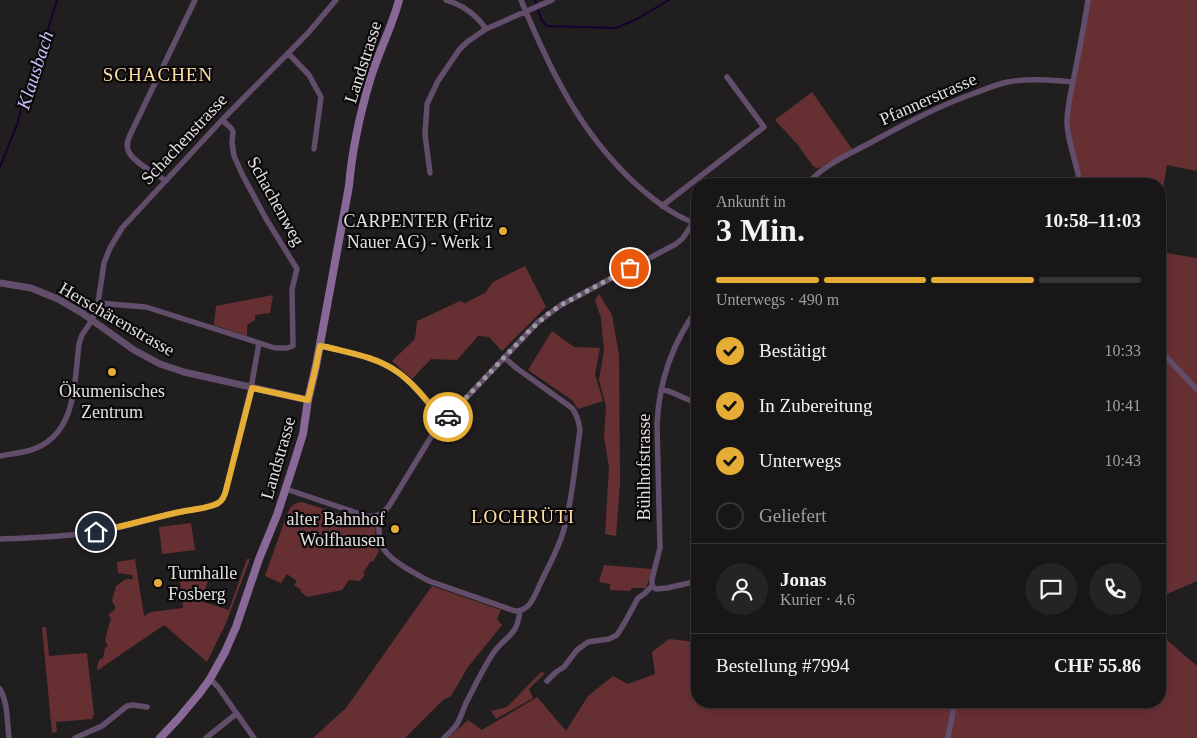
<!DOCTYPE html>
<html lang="de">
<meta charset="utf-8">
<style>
body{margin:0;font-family:"Times New Roman",serif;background:#262325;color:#f1f3f6;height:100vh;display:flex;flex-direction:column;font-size:19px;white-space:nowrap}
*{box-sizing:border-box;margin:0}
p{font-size:16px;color:#9f9fa2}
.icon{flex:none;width:28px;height:28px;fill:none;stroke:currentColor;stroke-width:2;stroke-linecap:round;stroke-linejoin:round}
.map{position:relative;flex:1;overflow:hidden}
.sheet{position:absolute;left:691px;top:178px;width:475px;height:530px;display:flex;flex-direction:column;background:#191618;border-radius:20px;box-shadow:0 2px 8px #0003,0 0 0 1px #373537}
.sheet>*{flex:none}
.pin{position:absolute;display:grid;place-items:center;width:42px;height:42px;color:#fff;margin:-21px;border:2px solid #fff;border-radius:50%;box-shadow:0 1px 5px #0007}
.courier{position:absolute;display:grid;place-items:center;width:50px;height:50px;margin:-25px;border:4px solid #e6ad36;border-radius:50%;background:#fff;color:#222;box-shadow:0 1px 6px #0007}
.summary em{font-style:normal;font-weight:700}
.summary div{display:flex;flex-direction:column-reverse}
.summary{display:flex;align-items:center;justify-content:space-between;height:85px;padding:0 25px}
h1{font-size:32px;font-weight:700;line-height:38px}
.bar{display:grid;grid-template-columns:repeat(4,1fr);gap:8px 5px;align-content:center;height:60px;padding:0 25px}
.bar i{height:6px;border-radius:4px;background:#373537}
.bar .selected{background:#e6ad36}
.bar p{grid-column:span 4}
.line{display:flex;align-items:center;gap:12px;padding:0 25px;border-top:1px solid #373537}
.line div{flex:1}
.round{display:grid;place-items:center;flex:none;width:52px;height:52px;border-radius:26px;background:#262325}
ol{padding:0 25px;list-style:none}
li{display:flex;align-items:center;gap:15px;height:55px}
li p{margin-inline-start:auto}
li .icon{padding:5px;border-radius:50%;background:#e6ad36;color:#111;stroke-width:4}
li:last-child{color:#9f9fa2}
li i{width:28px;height:28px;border:2px solid #373537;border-radius:50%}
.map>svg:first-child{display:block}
.green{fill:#663033}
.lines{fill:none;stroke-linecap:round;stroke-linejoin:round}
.stream{stroke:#150134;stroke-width:2}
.minor{stroke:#624e6b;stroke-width:5.5}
.tertiary{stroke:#624e6b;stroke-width:7}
.secondary{stroke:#886896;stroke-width:8}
.done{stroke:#9e9b9d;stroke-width:5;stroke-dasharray:0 9}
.route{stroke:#e6ad36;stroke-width:6}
.poi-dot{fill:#e6ad36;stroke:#0a0809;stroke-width:2}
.labels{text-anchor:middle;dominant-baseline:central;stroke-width:4.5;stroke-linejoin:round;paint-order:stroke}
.street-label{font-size:18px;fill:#e1dfe0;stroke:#0a0809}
.poi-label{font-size:18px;fill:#e1dfe0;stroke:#0a0809;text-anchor:end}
.water-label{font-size:19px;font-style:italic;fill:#c9bdfb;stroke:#0a0809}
.neighbourhood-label{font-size:19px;letter-spacing:1px;fill:#fedea6;stroke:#0a0809}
</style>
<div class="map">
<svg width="1197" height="738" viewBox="0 0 1197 738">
<rect width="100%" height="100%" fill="#211e20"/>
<path class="green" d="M1088,0H1197V171L1167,165L1160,206V184H1080L1071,146L1069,102Z
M812,92L852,149L818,169L813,166L797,144L775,120Z
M1166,253L1197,258V581L1160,597V367L1167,358L1160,350V265Z
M525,266L546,307L502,351L489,337L478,336L457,360L431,359L412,379L392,361L415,339L417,321L460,301L465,303L485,293L493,282Z
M599,294L612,315L619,355L620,483L616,536L605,534L609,468L604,436L606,406L599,380L604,350L601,318L595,300Z
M273,295L270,313L255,315V320L247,325V336L214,325L216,306Z
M552,331L574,347L600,348L595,374L603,401L578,409L572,400L528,370Z
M302,502L375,525L376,528L375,533L377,545L379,551L373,562L371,561L363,573L365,575L360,581L349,580L342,590L307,597L300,591L301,590L294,585L297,581L287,574L281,583L265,576L285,520L287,519L286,517C289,509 292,503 302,502Z
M191,523L195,550L162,554L159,527Z
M135,559L144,616L151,612L183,608L180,582L212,569L201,601L229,610L247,559H250L226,623L207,662L164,625L98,670L97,669L99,660L103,658L105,648L108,646L105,640L111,618L108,615L115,609V606L112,601L116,586L126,579H133L132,575L118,573L117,562Z
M604,565L651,569L652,571L646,588H632L630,591L610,590V584L599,582Z
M432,586L501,610L497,619L502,625L468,667L451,696L443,700L405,738H313L346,708Z
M42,627H46L49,656L85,653L87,654L94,714L92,719L56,722L57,732L52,733Z
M1160,634L1197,666V738H448L468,720L482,730L537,697L566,731L588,696L613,676L628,684L655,674L652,652L669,639L697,642L698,701H1160Z
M541,672L545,673L529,689L533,698L496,719L491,711L507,707Z"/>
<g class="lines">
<path class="stream" d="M535,0L541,19L547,26L616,28L637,19L669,0
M0,167L18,122L24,92L35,74L40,51L48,29L57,0"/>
<path class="minor" d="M446,0C463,5 476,14 486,29
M521,0C551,73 584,141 646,193C661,205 678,218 698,224
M288,53L309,75L321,97L314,149
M430,173L425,134L427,104L438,81L459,50L467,42L486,29L552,0
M166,181C156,174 131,161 128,150C126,145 128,140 130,135L195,0
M807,184C824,165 847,155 868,144C903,125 938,106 975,93C986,89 997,84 1008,82C1030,78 1051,80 1073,82
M1080,184C1077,163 1068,144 1067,123C1067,107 1071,92 1074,77C1079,51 1084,26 1088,0
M662,206L764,127L727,77
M98,303L146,307L275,348H287L293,346L292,289L297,269L265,217L242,174L234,156L232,142L233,132L231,128L222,120
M698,308C672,343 659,382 657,424L660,548L652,579V586L656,589L667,588L698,581
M320,346L327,347C350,353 376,357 396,371C415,383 429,404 444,421
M1160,350L1197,390
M661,389L671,392L698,404
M0,456C10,454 21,453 31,450C77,435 74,383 79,344L82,335L92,320L98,303L104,263L110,248L122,228L222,120L308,33L336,0
M286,489L366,516C377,518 382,514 389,506L434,432L538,322L561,305L676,244L683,238L693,223
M377,516C380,525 378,535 381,544C386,559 416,574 429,581L515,611C531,611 535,594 541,582C549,565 559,548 564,529C573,497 575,463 580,430C579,421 577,415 572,408L515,367L504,357
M0,539C32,538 64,537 96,532C123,528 150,519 178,512C188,510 211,508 219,503C223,500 225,495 226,490L251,388L259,343
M210,679L218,687L254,738
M547,681L556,672L564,667L577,650L588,642L609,639L617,635L625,622L638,598L644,594L652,586
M0,689C8,703 7,722 9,738
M75,738L102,726L127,706L133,705L147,707
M206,738L236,714
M444,738C448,734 454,729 457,724C461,717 463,710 466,703C475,686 483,668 494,652C507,635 517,636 520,611
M948,738L955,701"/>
<path class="tertiary" d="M0,283L31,288L58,299L82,313L134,350L160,364L184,372L308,400"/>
<path class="secondary" d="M160,738L178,719L199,694L210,679L225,652L236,627L259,559L277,515L293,466L303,434L308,400L316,366L349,186C352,150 360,114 370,80C378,53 392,27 399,0"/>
</g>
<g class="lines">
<path class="done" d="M448,417L530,330L548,314L561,305L630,268"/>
<path class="route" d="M96,532C124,526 152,518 180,512C189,510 211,508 218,503C223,500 225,495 226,490L252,388L308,400L316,366L320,346L327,347C350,353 376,357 396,371C414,383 429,404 444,421L448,417"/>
</g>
<g class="poi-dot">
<circle cx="503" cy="231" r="5"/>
<circle cx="112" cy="372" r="5"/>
<circle cx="395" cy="529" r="5"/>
<circle cx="158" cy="583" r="5"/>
</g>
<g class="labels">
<g class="street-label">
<text transform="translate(363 62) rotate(-72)">Landstrasse</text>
<text transform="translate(928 99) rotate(-24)">Pfannerstrasse</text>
<text transform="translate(184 139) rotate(-47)">Schachenstrasse</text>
<text transform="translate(276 201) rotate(61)">Schachenweg</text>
<text transform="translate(117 319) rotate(30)">Herschärenstrasse</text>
<text transform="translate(278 458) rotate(-74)">Landstrasse</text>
<text transform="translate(644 467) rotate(-90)">Bühlhofstrasse</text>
</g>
<g class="poi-label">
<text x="493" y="221">CARPENTER (Fritz<tspan x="493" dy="21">Nauer AG) - Werk 1</tspan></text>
<text x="112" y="391" text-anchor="middle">Ökumenisches<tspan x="112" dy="21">Zentrum</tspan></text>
<text x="385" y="519">alter Bahnhof<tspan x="385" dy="21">Wolfhausen</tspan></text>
<text x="168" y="573" text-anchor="start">Turnhalle<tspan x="168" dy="21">Fosberg</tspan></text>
</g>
<g class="water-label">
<text transform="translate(35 70) rotate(-72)">Klausbach</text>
</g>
<g class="neighbourhood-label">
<text x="158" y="74">SCHACHEN</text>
<text x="523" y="516">LOCHRÜTI</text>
</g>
</g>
</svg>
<div class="pin" style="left:630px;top:268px;background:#ea580c"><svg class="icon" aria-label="bag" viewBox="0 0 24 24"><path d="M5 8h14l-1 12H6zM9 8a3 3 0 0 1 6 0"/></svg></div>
<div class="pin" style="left:96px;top:532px;background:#1f2937"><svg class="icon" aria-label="home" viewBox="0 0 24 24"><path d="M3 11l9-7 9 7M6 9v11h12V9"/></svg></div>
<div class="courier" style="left:448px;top:417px"><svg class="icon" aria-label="car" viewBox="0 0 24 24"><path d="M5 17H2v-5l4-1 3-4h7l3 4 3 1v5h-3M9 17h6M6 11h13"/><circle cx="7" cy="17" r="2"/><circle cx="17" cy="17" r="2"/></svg></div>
<section class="sheet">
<div class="summary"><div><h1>3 Min.</h1><p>Ankunft in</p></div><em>10:58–11:03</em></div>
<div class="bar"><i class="selected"></i><i class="selected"></i><i class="selected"></i><i></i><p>Unterwegs · 490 m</p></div>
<ol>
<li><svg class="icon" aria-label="check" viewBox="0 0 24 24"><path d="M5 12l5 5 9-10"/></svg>Bestätigt<p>10:33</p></li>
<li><svg class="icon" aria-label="check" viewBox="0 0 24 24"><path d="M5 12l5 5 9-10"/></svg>In Zubereitung<p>10:41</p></li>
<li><svg class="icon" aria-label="check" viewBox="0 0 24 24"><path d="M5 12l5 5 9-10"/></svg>Unterwegs<p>10:43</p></li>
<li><i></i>Geliefert</li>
</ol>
<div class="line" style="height:90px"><a class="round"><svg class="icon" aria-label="person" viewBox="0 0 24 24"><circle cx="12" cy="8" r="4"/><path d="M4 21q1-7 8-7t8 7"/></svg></a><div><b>Jonas</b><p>Kurier · 4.6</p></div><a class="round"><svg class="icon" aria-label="chat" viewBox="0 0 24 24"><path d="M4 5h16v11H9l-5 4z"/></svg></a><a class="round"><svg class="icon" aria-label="phone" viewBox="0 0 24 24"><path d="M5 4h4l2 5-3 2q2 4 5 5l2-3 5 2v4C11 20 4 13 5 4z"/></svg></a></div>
<div class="line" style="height:65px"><div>Bestellung #7994</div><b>CHF 55.86</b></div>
</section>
</div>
